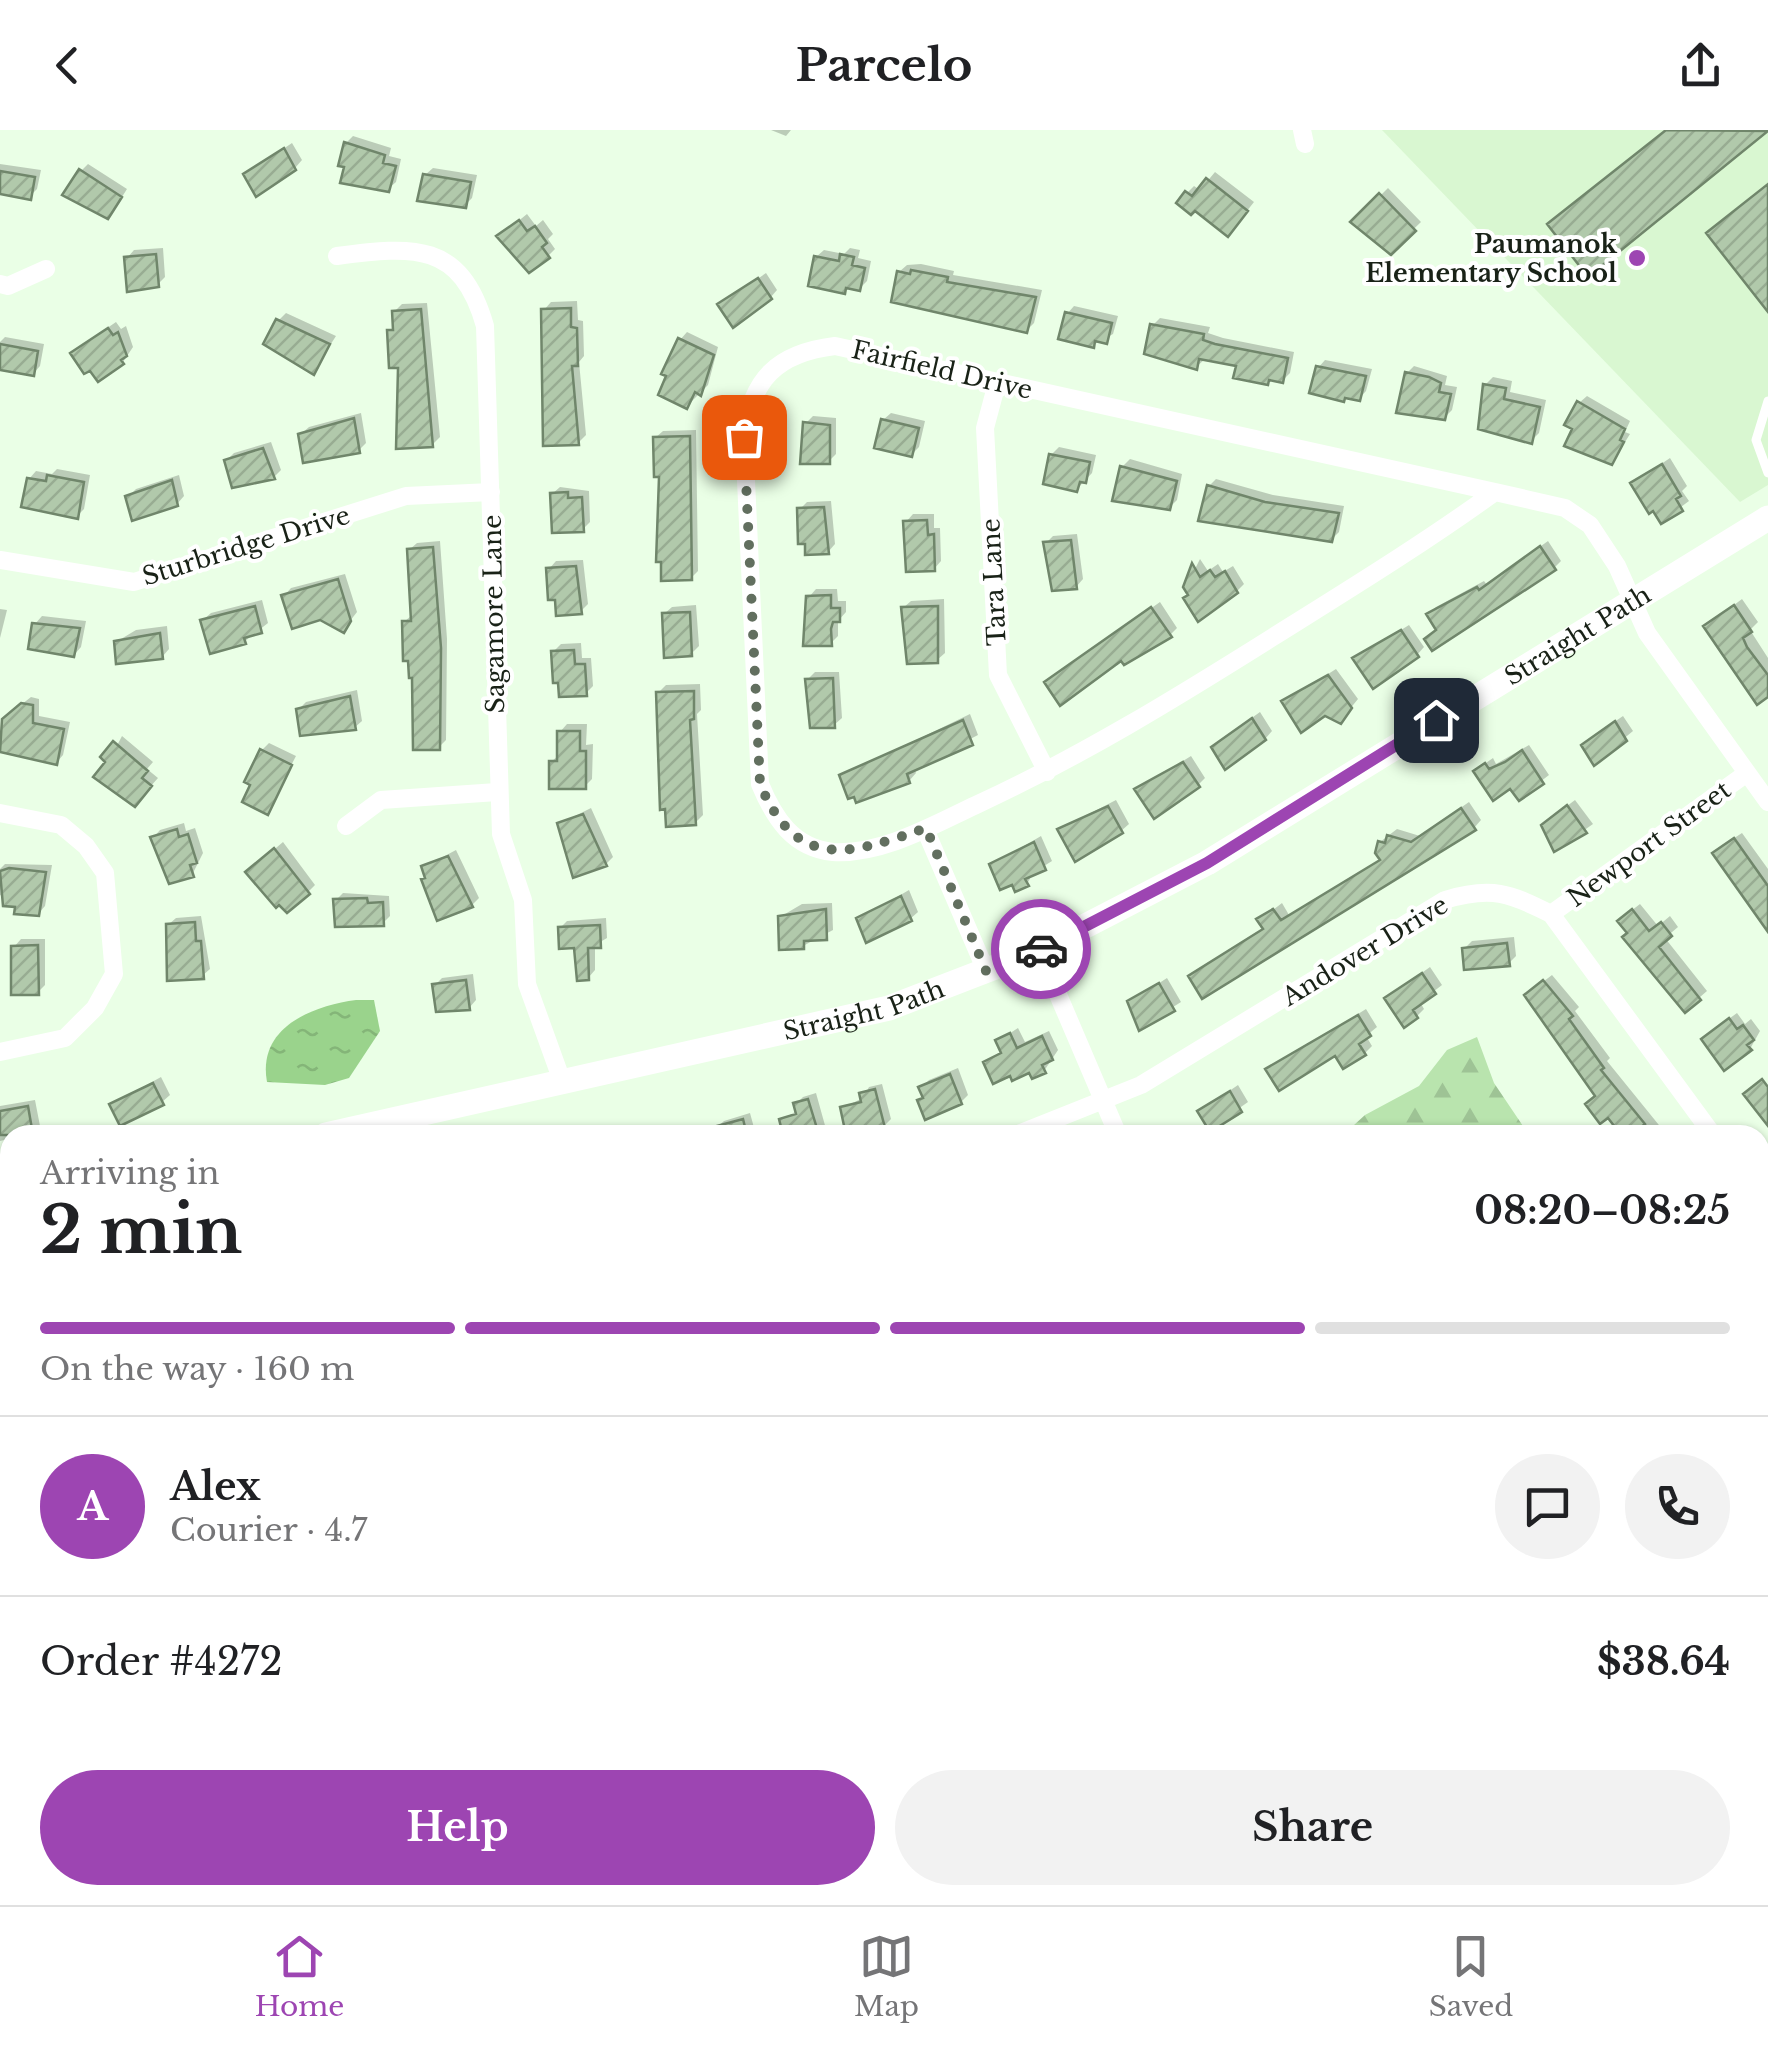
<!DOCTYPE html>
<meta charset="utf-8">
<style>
body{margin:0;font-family:"Libre Baskerville",serif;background:#f2f2f2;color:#202124;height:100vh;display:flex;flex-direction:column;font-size:38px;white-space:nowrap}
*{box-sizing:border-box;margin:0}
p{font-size:32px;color:#757577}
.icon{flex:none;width:55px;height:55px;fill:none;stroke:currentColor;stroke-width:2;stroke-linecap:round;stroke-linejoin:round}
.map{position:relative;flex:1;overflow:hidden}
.panel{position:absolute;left:0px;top:995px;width:1770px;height:780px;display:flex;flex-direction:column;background:#fff;border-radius:30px 30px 0 0;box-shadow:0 2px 8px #0004}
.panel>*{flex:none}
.pin{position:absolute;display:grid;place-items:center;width:85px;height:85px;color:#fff;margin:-42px;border-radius:20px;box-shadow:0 5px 15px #0006}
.courier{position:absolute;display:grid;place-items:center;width:100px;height:100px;margin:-50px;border:8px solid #9d45b2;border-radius:50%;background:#fff;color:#222;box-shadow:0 2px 12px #0007}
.headline em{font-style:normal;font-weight:700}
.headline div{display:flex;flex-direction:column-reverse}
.headline{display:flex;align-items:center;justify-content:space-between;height:170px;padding:0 40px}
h1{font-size:65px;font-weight:700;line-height:75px}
.bar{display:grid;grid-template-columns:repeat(4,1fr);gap:15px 10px;align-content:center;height:120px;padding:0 40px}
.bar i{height:12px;border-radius:8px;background:#e0e0e0}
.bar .on{background:#9d45b2}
.bar p{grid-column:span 4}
.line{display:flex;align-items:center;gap:25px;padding:0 40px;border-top:2px solid #e0e0e0}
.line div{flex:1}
.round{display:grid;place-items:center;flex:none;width:105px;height:105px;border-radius:52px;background:#f2f2f2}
.button{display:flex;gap:20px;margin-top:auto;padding:20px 40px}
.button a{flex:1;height:115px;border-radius:60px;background:#9d45b2;color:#fff;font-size:40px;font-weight:700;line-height:115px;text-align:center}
.button a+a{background:#f2f2f2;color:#202124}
header{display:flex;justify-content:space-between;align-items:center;height:130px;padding:0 40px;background:#fff;font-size:45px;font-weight:700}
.tabs{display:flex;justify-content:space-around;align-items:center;height:140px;border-top:2px solid #e0e0e0;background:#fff;font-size:28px;color:#757577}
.tabs a{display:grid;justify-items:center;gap:5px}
.tabs .on{color:#9d45b2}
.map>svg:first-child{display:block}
.built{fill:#d9f7d1}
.forest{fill:url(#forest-firs)}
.water{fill:url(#water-ripples)}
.shadow{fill:#0003}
.building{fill:url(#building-hatch);stroke:#70866b;stroke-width:2.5}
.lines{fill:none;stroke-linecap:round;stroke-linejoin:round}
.lane{stroke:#fff;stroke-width:9}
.street{stroke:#fff;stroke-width:18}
.secondary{stroke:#fff;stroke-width:25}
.done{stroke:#626f5f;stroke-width:10;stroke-dasharray:0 18}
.route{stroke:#9d45b2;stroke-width:12}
.poi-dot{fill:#9d45b2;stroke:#fff;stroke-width:4}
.labels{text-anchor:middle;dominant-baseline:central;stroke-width:8;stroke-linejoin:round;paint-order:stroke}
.poi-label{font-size:25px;font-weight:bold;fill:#192217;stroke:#fff;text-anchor:end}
.street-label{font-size:25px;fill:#192217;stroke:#fff}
</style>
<header><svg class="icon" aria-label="back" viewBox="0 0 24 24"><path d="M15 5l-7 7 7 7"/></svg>Parcelo<svg class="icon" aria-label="share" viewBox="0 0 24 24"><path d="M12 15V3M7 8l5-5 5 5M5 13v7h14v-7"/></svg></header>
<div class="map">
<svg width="1768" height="1775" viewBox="0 0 1768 1775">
<defs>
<pattern id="forest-firs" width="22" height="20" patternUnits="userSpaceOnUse" patternTransform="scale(2.5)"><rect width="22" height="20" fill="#b9e4ae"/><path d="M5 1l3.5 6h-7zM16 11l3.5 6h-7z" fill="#9ec395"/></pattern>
<pattern id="water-ripples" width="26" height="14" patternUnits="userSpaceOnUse" patternTransform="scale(2.5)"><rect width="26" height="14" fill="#9ad38c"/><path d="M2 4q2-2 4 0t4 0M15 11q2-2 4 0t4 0" fill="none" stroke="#84b578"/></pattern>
<pattern id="building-hatch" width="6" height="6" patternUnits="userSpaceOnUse" patternTransform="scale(2.5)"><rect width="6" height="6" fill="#b1c9ab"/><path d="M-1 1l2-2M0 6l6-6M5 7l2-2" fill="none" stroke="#98ac92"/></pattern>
</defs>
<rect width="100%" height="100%" fill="#eaffe6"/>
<path class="built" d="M1382,0H1768V355L1740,372Z"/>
<path class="forest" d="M1477,907L1494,953L1529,1005H1343L1365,985L1419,956L1447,920Z"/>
<path class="water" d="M356,870H374L380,901L349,948L325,955L267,952C257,898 311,876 356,870Z"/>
<path class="shadow" d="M771,0H791L786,6Z
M353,6L391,18L389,26L401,29L396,52L388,59L347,35L346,13Z
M292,13L302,30L295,38L246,44Z
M0,34L41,40L37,59L30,66L0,62Z
M88,34L127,59L115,78L81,41Z
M433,38L477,45L472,68L465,75L425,45Z
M1215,42L1254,72L1235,96L1187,63L1194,56L1200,60Z
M1388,58L1421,92L1391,121L1354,92Z
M527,84L536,96L543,90L553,104L548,109L555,119L548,126L517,131L500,106Z
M163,118L165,147L158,154L127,128L134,120Z
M850,118L860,120L858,128L871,131L867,151L860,158L849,156L844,161L816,127L824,120L844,124Z
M921,134L954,141L953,145L1042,160L1034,193L1027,200L899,142L907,135Z
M766,143L777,160L770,168L721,174Z
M577,171L578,190L583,191L584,226L579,232L586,305L578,313L544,180L551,172Z
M427,173L440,307L432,315L390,201L395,196L394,182L402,174Z
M1074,176L1118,186L1113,204L1093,215L1067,184Z
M286,183L336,206L313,242L278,191Z
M1160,188L1210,197L1208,203L1223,208L1294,222L1290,243L1282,251L1271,248L1267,252L1239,234L1204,230L1196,237L1153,195Z
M116,192L121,199L126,196L133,217L123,232L98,249L81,216Z
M687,202L718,217L708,255L687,276L680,210Z
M5,207L44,214L40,236L33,244L0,237V212Z
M1325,230L1372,239L1366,261L1359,269L1318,238Z
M1414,236L1447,246L1445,255L1457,257L1452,280L1445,287L1407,243Z
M1493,247L1512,251L1510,262L1546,270L1539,303L1531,311L1485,255Z
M1587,266L1630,291L1625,302L1630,304L1612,333L1576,298L1579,273Z
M361,283L366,313L359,320L301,304L309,297Z
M891,283L925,291L919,317L912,324L883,290Z
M813,286L836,288V324L829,331L806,293Z
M696,300L698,441L691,448L663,429L661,345L655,308L663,301Z
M271,312L281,340L274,347L242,356L226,331L234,323Z
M1059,317L1096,325L1092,343L1077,359L1051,325Z
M1670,328L1687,356L1682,361L1689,371L1662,391L1633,353Z
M1130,329L1182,344L1177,370L1169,378L1122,337Z
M57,339L90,345L84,379L77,386L29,349L36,341L52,344Z
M179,345L184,366L177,374L128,367L136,359Z
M1216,349L1273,365L1344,376L1339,402L1331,410L1209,356Z
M560,357L589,361L590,392L583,399L552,364Z
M831,371L835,414L828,422L800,379L807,372Z
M913,384H934V398H940L941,431L934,439L906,392Z
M1077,404L1083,449L1076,457L1048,443L1046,413L1053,406Z
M440,411L447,509L446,610L439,617L415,546L404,492L412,485L409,420L417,413Z
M1548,411L1561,431L1554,438L1438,499L1429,484L1436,477L1484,451L1487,455Z
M1200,429L1208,441L1218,434L1223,442L1233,436L1244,454L1237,461L1191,464L1186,457Z
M583,430L588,474L580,482L549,439L556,431Z
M345,444L357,482L343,500L284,466L291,458Z
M816,459H837L838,471H846V482L838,491V506L831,513L809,467Z
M944,469L945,523L937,530L903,478L911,471Z
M1742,469L1758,492L1750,500L1768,528V564L1706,496Z
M262,470L268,493L245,511L203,490L211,483Z
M1160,472L1177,498L1170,505L1121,527L1047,552Z
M696,475L699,516L691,524L664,484L672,477Z
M0,479L7,480L0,508Z
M42,486L86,491L81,517L74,525L35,494Z
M1409,495L1424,517L1417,525L1355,529Z
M167,496L169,519L162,527L116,512L136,500Z
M581,513L582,528H591L593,556L586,563L553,522L561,514Z
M1336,539L1358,569L1340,591L1284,572Z
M815,542H839L842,588L834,595L807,550Z
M700,554L701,580L697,584L703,685L695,693L658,563L666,555Z
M357,560L362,591L354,598L298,580L306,572Z
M31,567L39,569V586L70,592L63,625L56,633L12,582Z
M1260,582L1272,601L1265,609L1221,610Z
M970,584L978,605L914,638L916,643L909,651L842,646Z
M1623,586L1633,601L1594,633L1591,608Z
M567,594H587L586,615L593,614L592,649L585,656L551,632L560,624V602Z
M122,606L153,632L147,639L158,648L142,666L109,631Z
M269,613L296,626L267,682L262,620Z
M1529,615L1549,645L1519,668L1483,635L1493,628L1496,634Z
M1191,626L1205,648L1198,655L1138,659Z
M1116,670L1129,694L1121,701L1060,699Z
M1575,670L1593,694L1556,720L1547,708L1551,688Z
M1469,672L1481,690L1474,698L1191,847L1265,798L1260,790L1282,773L1289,785L1381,729L1380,712L1397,699L1420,706Z
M591,678L613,727L606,734L559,694Z
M184,693L186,701L195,698L203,723L192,745L153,708L160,700Z
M1742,703L1768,739V798L1722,716Z
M1041,706L1052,731L1033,743L1027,754L1013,752L992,735Z
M283,712L315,755L308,762L256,735Z
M456,720L479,768L472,775L427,746L424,737Z
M5,734L52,735L45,776L38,784L0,765V739Z
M909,760L918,782L910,789H859Z
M343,763L389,766L390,786L383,793L336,770Z
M832,773L833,800L803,816L780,787L802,774Z
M1640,774L1658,796L1670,786L1678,797L1665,808L1707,861L1685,880L1630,803L1627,784Z
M201,786L210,839L202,846L168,795L176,788Z
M606,788L607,808L595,815V840L588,848L577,816L560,798L567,791Z
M1514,807L1516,826L1509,833L1464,819L1472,811Z
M21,809H45V855L38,862L14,817Z
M1430,837L1442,855L1420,872L1424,879L1417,886L1387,868Z
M473,844L476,870L469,878L435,855L442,848Z
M1552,845L1579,877L1575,881L1610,928L1607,931L1667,1005H1624L1535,858Z
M1167,848L1181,872L1140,898L1130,872Z
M1366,879L1377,897L1366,906L1372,916L1365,923H1336L1268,940Z
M1737,883L1745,894L1751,889L1760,901L1750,919L1711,902Z
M1018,898L1025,912L1049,901L1058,920L1044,941L995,951L986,932L1003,920L998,911Z
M958,938L968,965L961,972L920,971L925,966L921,958L929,950Z
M161,947L170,965L162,972L112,974Z
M882,954L891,989L884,996L849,1005L842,978L863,968L869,957Z
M1238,955L1248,972L1211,998L1200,981Z
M816,963L826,999L820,1005H780L782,990L798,980L796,974L803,967Z
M35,970L40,996L32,1003L0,1011V976Z
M750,983L756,1005H718L716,998L724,991Z
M10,1170V1218L0,1219V1178Z
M1768,1197V1219L1760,1208Z
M10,1268V1379L3,1378L5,1352L0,1351V1289L8,1288Z
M1760,1323H1768L1767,1349H1760Z
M0,1441L10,1442V1489L0,1488Z
M1760,1461H1768L1767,1489H1760Z
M2,1524L10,1526V1574L0,1572Z
M1767,1574L1768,1603H1760V1581Z
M0,1620L10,1621V1657L0,1656Z
M0,1696H10V1713L3,1720Z
M1760,1713H1768V1744H1760Z"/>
<path class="building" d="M1666,0L1768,1L1588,147L1547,94Z
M344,12L385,25L383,33L396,36L389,62L340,53L344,37L338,36Z
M284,18L296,40L256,67L243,44Z
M79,39L122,67L108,89L62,65Z
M0,41L35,47L31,70L0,64Z
M423,44L471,52L466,78L417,71Z
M1206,48L1248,81L1228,107L1195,81L1191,85L1176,73L1185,61L1192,66Z
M1768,54V182L1706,103Z
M1379,63L1416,101L1391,125L1350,92Z
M519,90L527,101L535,96L547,113L542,117L550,128L529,143L496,106Z
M156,124L159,157L127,162L124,127Z
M840,124L854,127L852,135L865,138L860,161L846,158L845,164L808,156L814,126L839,131Z
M911,140L948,147L947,152L1036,167L1027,203L891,172L897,141L910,144Z
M758,148L772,169L733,198L717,174Z
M571,178V197L577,198L578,236H572L579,315L543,316L541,179Z
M421,179L433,317L396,319L398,238H389L387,200H393L392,181Z
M1065,182L1112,193L1107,214L1095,211L1094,218L1058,209Z
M276,189L330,214L314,245L263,214Z
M1150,194L1204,204L1203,210L1215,214L1288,228L1283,253L1269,250L1268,255L1233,248L1236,236L1199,229L1197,240L1144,224Z
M108,198L113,205L118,202L127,226L121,230L124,234L98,252L90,241L84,244L70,223Z
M678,208L714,225L701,266L695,262L687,279L658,265L666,246L661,244Z
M0,214L38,221L34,246L0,240Z
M1316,236L1366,246L1360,271L1345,268L1344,272L1309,263Z
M1405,242L1429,247L1441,253L1439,262L1451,264L1445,290L1396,283Z
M1483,254L1506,258L1504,269L1540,277L1532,314L1478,299Z
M1577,271L1625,299L1620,310L1624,312L1612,335L1564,316L1572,299L1564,295Z
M354,288L360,323L303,333L298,304Z
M881,289L919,298L912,327L874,318Z
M803,292L830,295V334H800Z
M690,306L692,450L661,451V432H656L659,347H654L653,307Z
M263,318L275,349L232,358L224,330Z
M1049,324L1090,332L1086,353L1080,352L1077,362L1043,354Z
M1662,334L1681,366L1676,369L1683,381L1661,394L1653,381L1649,384L1630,353Z
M1120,336L1177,351L1170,380L1112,371Z
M47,345L84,352L78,389L21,377L27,348L46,351Z
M172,350L178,376L132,391L125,366Z
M1207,355L1265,372L1339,383L1332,412L1198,391Z
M568,362V368L582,367L584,402L552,403L550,363Z
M824,377L829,424L805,425V414H798L797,378Z
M927,390L928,405L934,404L935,441L906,442L903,391Z
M1071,410L1077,459L1052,461L1043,412Z
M1540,416L1556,440L1432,521L1424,509L1436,500L1426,484L1477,457L1479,460Z
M433,417L441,518L440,620H413L412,548H409L408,531H403L402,491H411L407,419Z
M1192,433L1200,447L1210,440L1215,447L1225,441L1238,463L1198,492L1183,468L1188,465L1183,457Z
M576,436L582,484L556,486L555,470H548L546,438Z
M338,449L351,491L344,503L320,490L292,499L281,465Z
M831,465V478H840V492H833L831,499L832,516H803L806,466Z
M1734,475L1752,502L1743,508L1747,517L1768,545V567L1757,575L1703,496Z
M255,476L262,503L244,508L246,514L210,524L200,490Z
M938,476V533L907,534L901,477Z
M1151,477L1172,507L1124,535L1121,531L1060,576L1044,552Z
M690,482L692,526L664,528L662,483Z
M32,493L80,498L74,527L28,519Z
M1401,500L1419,527L1373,559L1352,528Z
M160,503L163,529L116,534L114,511Z
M574,520L575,534H585L587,566L559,567L558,553H553L551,521Z
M1328,545L1352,578L1341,594L1325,586L1301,603L1281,571Z
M833,548L835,598H810L805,549Z
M694,561V589L690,590L696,695L666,697L665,679L660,680L656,562Z
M350,566L356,600L300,606L296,579Z
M21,573L33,575V593L64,599L57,635L0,622L2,589Z
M1252,588L1266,610L1225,640L1211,617Z
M963,590L973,615L907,644L910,653L856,673L854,667L848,669L839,645Z
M1615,591L1627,611L1594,636L1581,615Z
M557,601H580V621H586V659H549V631H557Z
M113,611L148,641L142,648L152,656L135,677L93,647L105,632L100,627Z
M260,619L292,635L268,685L242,672L250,655L244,652Z
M1522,620L1544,654L1519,671L1510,659L1493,671L1473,641L1485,633L1489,639L1505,632Z
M1183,632L1200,657L1154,689L1134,659Z
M1567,675L1587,703L1554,722L1541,695Z
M1108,676L1123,703L1075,732L1057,699Z
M1461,678L1476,700L1202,869L1188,846L1263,799L1256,789L1273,779L1281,790L1380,730L1375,723L1378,711L1385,713L1387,705L1411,712Z
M583,684L607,736L573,748L557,693Z
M177,699L179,707L188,704L197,733L190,735L194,747L169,754L150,707Z
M1734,708L1768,756V802L1712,723Z
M1034,712L1046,740L1025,749L1029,756L1015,762L1012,755L1000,760L989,734Z
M274,718L310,764L287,783L279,775L276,778L245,742Z
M448,726L473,777L437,791L421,749L425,748L421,736Z
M9,738L46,742L39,786L14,784L15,777L3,776L0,741Z
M901,766L912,791L866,813L856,788Z
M367,768L368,773L383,772L384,796L335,797L333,769Z
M826,779L827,810L804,811V819L779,820L778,786Z
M1632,779L1649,801L1661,792L1672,806L1659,817L1701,870L1685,883L1622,807L1627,803L1617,791Z
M195,792L196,811H201L204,849L167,851L166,794Z
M600,795L601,818H588L589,850L577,851L574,818L559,819L558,797Z
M1507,813L1510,836L1464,840L1462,818Z
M38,815L39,865H11V816Z
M1422,843L1436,864L1413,880L1418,888L1404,898L1384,868Z
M466,850L470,880L436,882L432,854Z
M1543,850L1573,886L1569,889L1604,938L1601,940L1645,994L1631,1005H1621L1608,988L1600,994L1585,974L1595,966L1524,865Z
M1159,853L1175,881L1139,901L1127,871Z
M1358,885L1371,906L1359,914L1366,925L1343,939L1335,926L1279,961L1265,939Z
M1729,888L1737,899L1743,895L1754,910L1747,915L1752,920L1724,941L1701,909Z
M1010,903L1017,918L1042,906L1053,930L1042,935L1046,943L1032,949L1029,943L1012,951L1010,946L993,954L983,932L1001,923L995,910Z
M950,944L962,974L925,990L917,970L923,968L918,957Z
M1762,949L1768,957V996L1743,964Z
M153,953L164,975L120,996L109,974Z
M875,959L885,998L846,1005L840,977L861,972L859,963Z
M1230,961L1242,982L1210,1002L1197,981Z
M808,969L819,1005H783L779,989L796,984L793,973Z
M28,976L33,1005H0V981Z
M743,989L747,1005H703L702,1000Z"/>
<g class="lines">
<path class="lane" d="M1768,271L1756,310L1768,343"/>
<path class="street" d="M1302,0L1305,14
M337,126C413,116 461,111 485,196L501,704L523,770L527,854L562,951
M0,154L8,156L46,139
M997,253L985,298L998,545L1047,642
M1495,362L835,216C777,223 751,249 744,307L760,654C774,688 793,718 833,722C882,725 933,695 976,675C1080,627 1176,568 1273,507C1348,460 1423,414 1495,362L1565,378L1590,395L1617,436L1647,503L1768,672
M0,430L134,452L406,366L491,362
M0,683L61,695L86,716L105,743L114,844L95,878L65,908L0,922
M346,696L381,670L497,662
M925,699L986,841
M1551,784L1747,643
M1039,820L1118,1005
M1016,1005L1141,955L1445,770C1491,756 1510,763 1551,784L1713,1005
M1760,1067L1768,1078
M1760,1279L1768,1278
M1760,1538H1768
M0,1771L213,1775
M614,1775H720
M1501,1775V1765"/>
<g class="secondary">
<path id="s1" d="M326,1005L889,878L1039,820L1207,733L1768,388"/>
<path d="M0,1079L10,1077"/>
<path d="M362,1765L367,1775"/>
</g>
</g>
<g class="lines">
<path class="done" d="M744,307L760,654C797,742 850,725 926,698L986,841L1041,819"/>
<path class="route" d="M1041,819L1207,733L1436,590"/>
</g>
<circle class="poi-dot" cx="1637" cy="128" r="10"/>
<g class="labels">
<g class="poi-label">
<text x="1617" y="114">Paumanok<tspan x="1617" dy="29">Elementary School</tspan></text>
</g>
<g class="street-label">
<text transform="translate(942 240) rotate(13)">Fairfield Drive</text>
<text transform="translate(246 416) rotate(-17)">Sturbridge Drive</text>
<text transform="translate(994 452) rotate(-93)">Tara Lane</text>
<text transform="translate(494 484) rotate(-91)">Sagamore Lane</text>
<text stroke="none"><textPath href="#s1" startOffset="1362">Straight Path</textPath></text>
<text transform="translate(1649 714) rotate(-36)">Newport Street</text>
<text transform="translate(1365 821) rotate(-31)">Andover Drive</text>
<text stroke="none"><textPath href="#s1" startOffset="552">Straight Path</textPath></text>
</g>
</g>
</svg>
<div class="pin" style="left:744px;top:307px;background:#ea580c"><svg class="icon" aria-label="bag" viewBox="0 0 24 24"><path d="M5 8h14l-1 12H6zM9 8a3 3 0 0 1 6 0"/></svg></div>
<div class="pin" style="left:1436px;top:590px;background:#1f2937"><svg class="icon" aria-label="home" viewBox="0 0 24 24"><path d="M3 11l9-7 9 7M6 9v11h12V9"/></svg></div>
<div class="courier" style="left:1041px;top:819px"><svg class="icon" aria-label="car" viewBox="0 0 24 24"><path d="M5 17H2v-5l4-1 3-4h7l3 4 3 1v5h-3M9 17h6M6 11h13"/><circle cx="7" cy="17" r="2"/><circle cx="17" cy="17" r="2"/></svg></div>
<section class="panel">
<div class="headline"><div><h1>2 min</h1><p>Arriving in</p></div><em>08:20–08:25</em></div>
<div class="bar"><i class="on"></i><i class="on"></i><i class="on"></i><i></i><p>On the way · 160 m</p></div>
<div class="line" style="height:180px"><b class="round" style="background:#9d45b2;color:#fff">A</b><div><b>Alex</b><p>Courier · 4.7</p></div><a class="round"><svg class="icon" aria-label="chat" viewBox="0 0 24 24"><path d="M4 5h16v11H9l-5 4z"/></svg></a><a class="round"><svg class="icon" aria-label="phone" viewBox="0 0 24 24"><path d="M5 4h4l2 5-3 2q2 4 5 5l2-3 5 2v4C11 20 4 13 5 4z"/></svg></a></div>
<div class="line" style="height:130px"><div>Order #4272</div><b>$38.64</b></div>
<div class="button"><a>Help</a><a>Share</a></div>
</section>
</div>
<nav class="tabs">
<a class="on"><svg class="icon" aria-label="home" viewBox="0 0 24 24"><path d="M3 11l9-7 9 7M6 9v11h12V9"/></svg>Home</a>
<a><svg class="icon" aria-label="map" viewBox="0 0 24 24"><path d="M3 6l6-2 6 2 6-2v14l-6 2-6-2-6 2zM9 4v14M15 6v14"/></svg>Map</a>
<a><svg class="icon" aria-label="saved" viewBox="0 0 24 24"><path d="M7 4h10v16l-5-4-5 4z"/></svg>Saved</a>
</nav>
